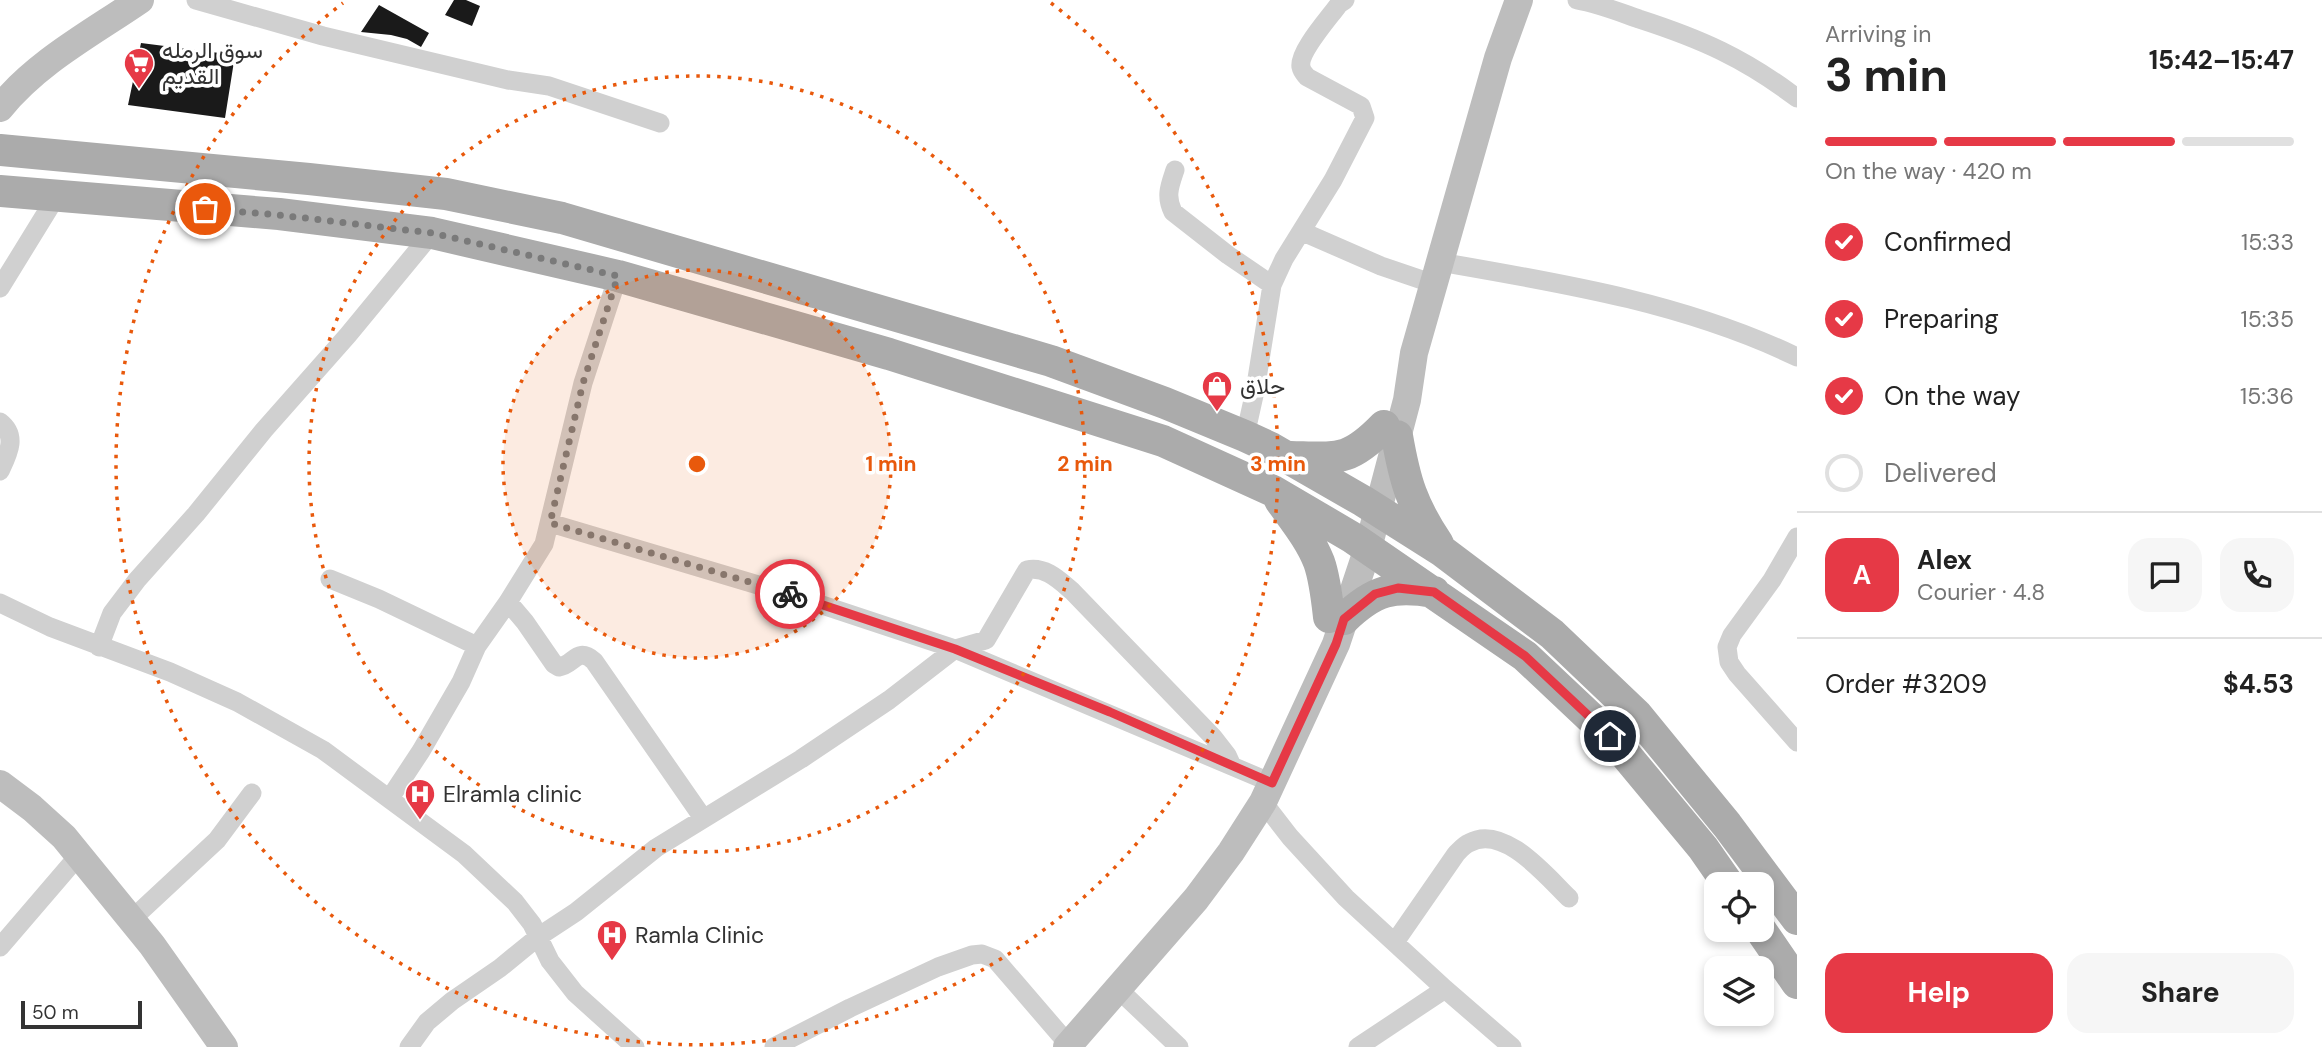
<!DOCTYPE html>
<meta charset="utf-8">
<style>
body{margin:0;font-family:"DM Sans",Vazirmatn,sans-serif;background:#f6f6f6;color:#222;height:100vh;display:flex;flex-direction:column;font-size:26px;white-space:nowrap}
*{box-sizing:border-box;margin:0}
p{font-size:23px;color:#767676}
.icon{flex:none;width:38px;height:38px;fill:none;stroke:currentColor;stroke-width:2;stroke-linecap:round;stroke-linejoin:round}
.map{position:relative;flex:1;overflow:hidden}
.side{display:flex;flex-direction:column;background:#fff;width:525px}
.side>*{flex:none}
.controls{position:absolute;left:1704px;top:872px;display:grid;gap:14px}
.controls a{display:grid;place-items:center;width:70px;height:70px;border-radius:14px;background:#fff;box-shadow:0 4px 10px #0003;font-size:35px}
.scale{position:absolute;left:21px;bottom:18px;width:121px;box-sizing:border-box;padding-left:7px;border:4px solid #333;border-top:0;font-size:19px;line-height:24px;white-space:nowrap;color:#333;-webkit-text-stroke:5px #fff;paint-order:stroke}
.pin{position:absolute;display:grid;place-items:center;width:60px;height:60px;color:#fff;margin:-30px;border:4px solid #fff;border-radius:50%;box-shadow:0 2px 7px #0007}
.courier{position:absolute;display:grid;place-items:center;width:70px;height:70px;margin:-35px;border:5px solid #e63946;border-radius:50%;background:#fff;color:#222;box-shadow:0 2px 9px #0007}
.head em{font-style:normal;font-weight:700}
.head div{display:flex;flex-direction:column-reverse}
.head{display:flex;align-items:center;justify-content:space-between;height:119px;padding:0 28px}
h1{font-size:46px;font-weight:700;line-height:52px}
.bar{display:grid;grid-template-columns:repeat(4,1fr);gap:10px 7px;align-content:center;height:84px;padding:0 28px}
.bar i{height:9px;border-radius:5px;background:#e0e0e0}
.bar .active{background:#e63946}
.bar p{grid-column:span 4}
.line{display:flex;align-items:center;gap:18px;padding:0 28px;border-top:2px solid #e0e0e0}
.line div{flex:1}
.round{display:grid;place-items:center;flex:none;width:74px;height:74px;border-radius:21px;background:#f6f6f6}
ol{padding:0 28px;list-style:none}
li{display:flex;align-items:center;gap:21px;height:77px}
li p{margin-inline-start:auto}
li .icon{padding:7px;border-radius:50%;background:#e63946;color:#fff;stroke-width:4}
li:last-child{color:#767676}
li i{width:38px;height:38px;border:4px solid #e0e0e0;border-radius:50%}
.primary-button{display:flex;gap:14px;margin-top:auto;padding:14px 28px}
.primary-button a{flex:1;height:80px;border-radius:21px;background:#e63946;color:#fff;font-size:28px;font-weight:700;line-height:80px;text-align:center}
.primary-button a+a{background:#f6f6f6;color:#222}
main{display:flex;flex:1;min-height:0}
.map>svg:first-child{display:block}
.building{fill:#1a1a1a}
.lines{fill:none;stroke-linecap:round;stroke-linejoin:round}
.street{stroke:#d0d0d0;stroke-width:19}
.secondary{stroke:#bdbdbd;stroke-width:28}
.primary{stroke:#ababab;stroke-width:32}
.done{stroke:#7a7a7a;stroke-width:7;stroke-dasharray:0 12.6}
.route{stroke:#e63946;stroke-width:9}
.ring{fill:none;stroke:#e8590c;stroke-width:3.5;stroke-dasharray:3.5 7}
.labels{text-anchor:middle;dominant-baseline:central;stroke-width:7;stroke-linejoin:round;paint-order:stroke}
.poi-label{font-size:23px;fill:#333;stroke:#fff;text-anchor:start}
.centre{fill:#e8590c;stroke:#fff;stroke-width:3.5}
.ring-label{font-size:21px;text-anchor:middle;font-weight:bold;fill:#e8590c;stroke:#fff;stroke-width:7;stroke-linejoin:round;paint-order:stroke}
</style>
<main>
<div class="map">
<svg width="1797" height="1047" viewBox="0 0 1797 1047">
<rect width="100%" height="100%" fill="#fff"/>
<path class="building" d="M454,0H466L480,6L472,26L445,15Z
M379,5L429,33L421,47L407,39L391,35L361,32Z
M141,43L235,55L225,118L128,105Z"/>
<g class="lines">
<path class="street" d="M196,0L323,36L508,80L549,86L660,123
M1577,0C1599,4 1619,12 1639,19C1701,39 1744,58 1797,98
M1175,170C1170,185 1165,196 1173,212L1228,255L1272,285
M1303,232L1381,266L1434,284
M1440,262C1561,283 1685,303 1797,357
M0,288L56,197
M0,422C18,436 8,454 0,471
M1245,436L1255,391L1272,285L1284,259L1333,180L1365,118L1361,106L1307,77C1305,74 1302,72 1301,67C1298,52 1330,17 1339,4L1345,0
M550,523L795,596L955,649L1272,783
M1797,537L1772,580L1732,635L1727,647L1729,662L1737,674L1797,742
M330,579L379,599L477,646
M508,602L525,622L554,664L559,667C574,665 577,646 594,661L703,818
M0,603L50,627L170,672L237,702L323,750L464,854L515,902L532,924L550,961L575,993L635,1047
M99,647L112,613L137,580L196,514L264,430L348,335L432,233
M390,798L421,751L461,682L477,646L508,602L544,544L583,383L618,276
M1263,802L1290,837L1346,898L1445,989L1512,1047
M131,920L217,840L252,793
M1395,942L1456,854C1460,850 1464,845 1469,843C1504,823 1548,878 1569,898
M0,947L79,855
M1117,988L1179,1047
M409,1047L427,1022L452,1001L500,968L538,937L576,912L656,848L801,759L889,700L955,649L986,640L1027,570C1045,566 1059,580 1072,591L1213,737L1227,755L1232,766
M774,1047L850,1008L938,967L972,955L982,954L995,959L1069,1045
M1358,1047L1445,989"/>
<path class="secondary" d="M0,108C37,62 92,33 140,0
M0,784L32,808L64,837L152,945L224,1047
M1067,1047L1196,899L1231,852L1263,802L1336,644L1368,548L1407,400L1414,353L1498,58L1519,0"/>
<path class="primary" d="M0,150L309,179L446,194L562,218L1051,361L1165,403L1245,436L1271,448L1363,501L1442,551L1552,634L1636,714L1727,825L1797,919
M0,191L279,214L432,233L618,276L889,354L1163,441L1273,491L1353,538L1525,656L1610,736L1703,848L1728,884
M1397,436C1405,482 1412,505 1438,544
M1291,457C1338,458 1349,462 1384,426
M1280,500C1294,520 1310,539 1319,562C1325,579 1327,599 1329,617
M1344,619C1374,590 1393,585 1434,592
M1760,929L1797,983"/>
</g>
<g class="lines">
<path class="done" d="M205,209L279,215L432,233L618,276L583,383L550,523L790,594"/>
<path class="route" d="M790,594L955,649L1110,712L1272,783L1336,644L1344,619L1375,594L1398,588L1434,592L1525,656L1610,736"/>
</g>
<circle cx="697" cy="464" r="194" fill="#e8590c" fill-opacity=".12"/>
<g class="ring">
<circle cx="697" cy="464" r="194"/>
<circle cx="697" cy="464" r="388"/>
<path d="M1051 3A581 581 0 1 1 343 3"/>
</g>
<defs>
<g id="supermarket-pin" transform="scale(1.575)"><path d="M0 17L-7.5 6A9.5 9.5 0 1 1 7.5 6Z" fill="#e63946" stroke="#fff"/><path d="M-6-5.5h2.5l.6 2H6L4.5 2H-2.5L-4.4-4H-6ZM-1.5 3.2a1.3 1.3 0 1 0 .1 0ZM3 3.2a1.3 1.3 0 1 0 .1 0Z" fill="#fff"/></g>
<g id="shop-pin" transform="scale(1.575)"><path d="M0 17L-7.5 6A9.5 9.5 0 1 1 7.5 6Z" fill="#e63946" stroke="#fff"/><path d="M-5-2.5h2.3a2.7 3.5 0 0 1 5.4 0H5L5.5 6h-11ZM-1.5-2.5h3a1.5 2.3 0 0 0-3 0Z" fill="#fff"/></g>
<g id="hospital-pin" transform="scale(1.575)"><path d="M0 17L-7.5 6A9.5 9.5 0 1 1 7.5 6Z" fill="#e63946" stroke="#fff"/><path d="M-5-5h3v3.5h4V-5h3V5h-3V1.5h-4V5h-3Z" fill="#fff"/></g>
</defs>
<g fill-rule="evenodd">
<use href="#supermarket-pin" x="139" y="63"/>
<use href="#shop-pin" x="1217" y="386"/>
<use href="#hospital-pin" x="420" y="794"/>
<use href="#hospital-pin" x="612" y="935"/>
</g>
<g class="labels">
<g class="poi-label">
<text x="162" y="50">سوق الرمله<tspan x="162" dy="26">القديم</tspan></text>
<text x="1240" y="386">حلاق</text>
<text x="443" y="794">Elramla clinic</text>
<text x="635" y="935">Ramla Clinic</text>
</g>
</g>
<circle cx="697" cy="464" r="10" class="centre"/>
<g class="ring-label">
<text x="891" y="471">1 min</text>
<text x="1085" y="471">2 min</text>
<text x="1278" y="471">3 min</text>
</g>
</svg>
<div class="controls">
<a><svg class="icon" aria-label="locate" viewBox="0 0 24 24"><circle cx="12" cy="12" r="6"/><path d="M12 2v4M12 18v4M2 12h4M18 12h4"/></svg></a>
<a><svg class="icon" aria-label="layers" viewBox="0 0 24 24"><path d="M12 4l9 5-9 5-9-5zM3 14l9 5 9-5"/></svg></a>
</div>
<div class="scale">50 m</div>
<div class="pin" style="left:205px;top:209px;background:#ea580c"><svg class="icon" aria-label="bag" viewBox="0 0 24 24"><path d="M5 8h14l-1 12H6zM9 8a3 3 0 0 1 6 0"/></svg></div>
<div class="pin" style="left:1610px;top:736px;background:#1f2937"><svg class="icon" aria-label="home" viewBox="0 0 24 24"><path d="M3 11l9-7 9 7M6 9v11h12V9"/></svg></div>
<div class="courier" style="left:790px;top:594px"><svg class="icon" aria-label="bike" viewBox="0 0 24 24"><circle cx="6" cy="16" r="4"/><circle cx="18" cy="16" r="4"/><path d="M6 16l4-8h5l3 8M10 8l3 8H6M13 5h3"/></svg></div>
</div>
<section class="side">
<div class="head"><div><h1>3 min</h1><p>Arriving in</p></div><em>15:42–15:47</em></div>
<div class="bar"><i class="active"></i><i class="active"></i><i class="active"></i><i></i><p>On the way · 420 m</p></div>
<ol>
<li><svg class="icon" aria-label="check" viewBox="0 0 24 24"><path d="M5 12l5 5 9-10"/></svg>Confirmed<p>15:33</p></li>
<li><svg class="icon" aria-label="check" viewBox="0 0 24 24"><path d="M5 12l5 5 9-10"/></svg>Preparing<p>15:35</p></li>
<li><svg class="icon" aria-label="check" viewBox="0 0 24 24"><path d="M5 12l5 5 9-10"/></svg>On the way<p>15:36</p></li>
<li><i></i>Delivered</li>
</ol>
<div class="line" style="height:126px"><b class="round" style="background:#e63946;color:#fff">A</b><div><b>Alex</b><p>Courier · 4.8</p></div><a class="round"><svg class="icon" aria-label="chat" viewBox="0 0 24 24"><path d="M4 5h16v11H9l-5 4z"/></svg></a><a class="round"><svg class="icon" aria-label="phone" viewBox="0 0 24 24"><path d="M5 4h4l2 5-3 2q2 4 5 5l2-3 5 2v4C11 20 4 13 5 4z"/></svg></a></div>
<div class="line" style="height:91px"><div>Order #3209</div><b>$4.53</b></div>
<div class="primary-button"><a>Help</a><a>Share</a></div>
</section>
</main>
